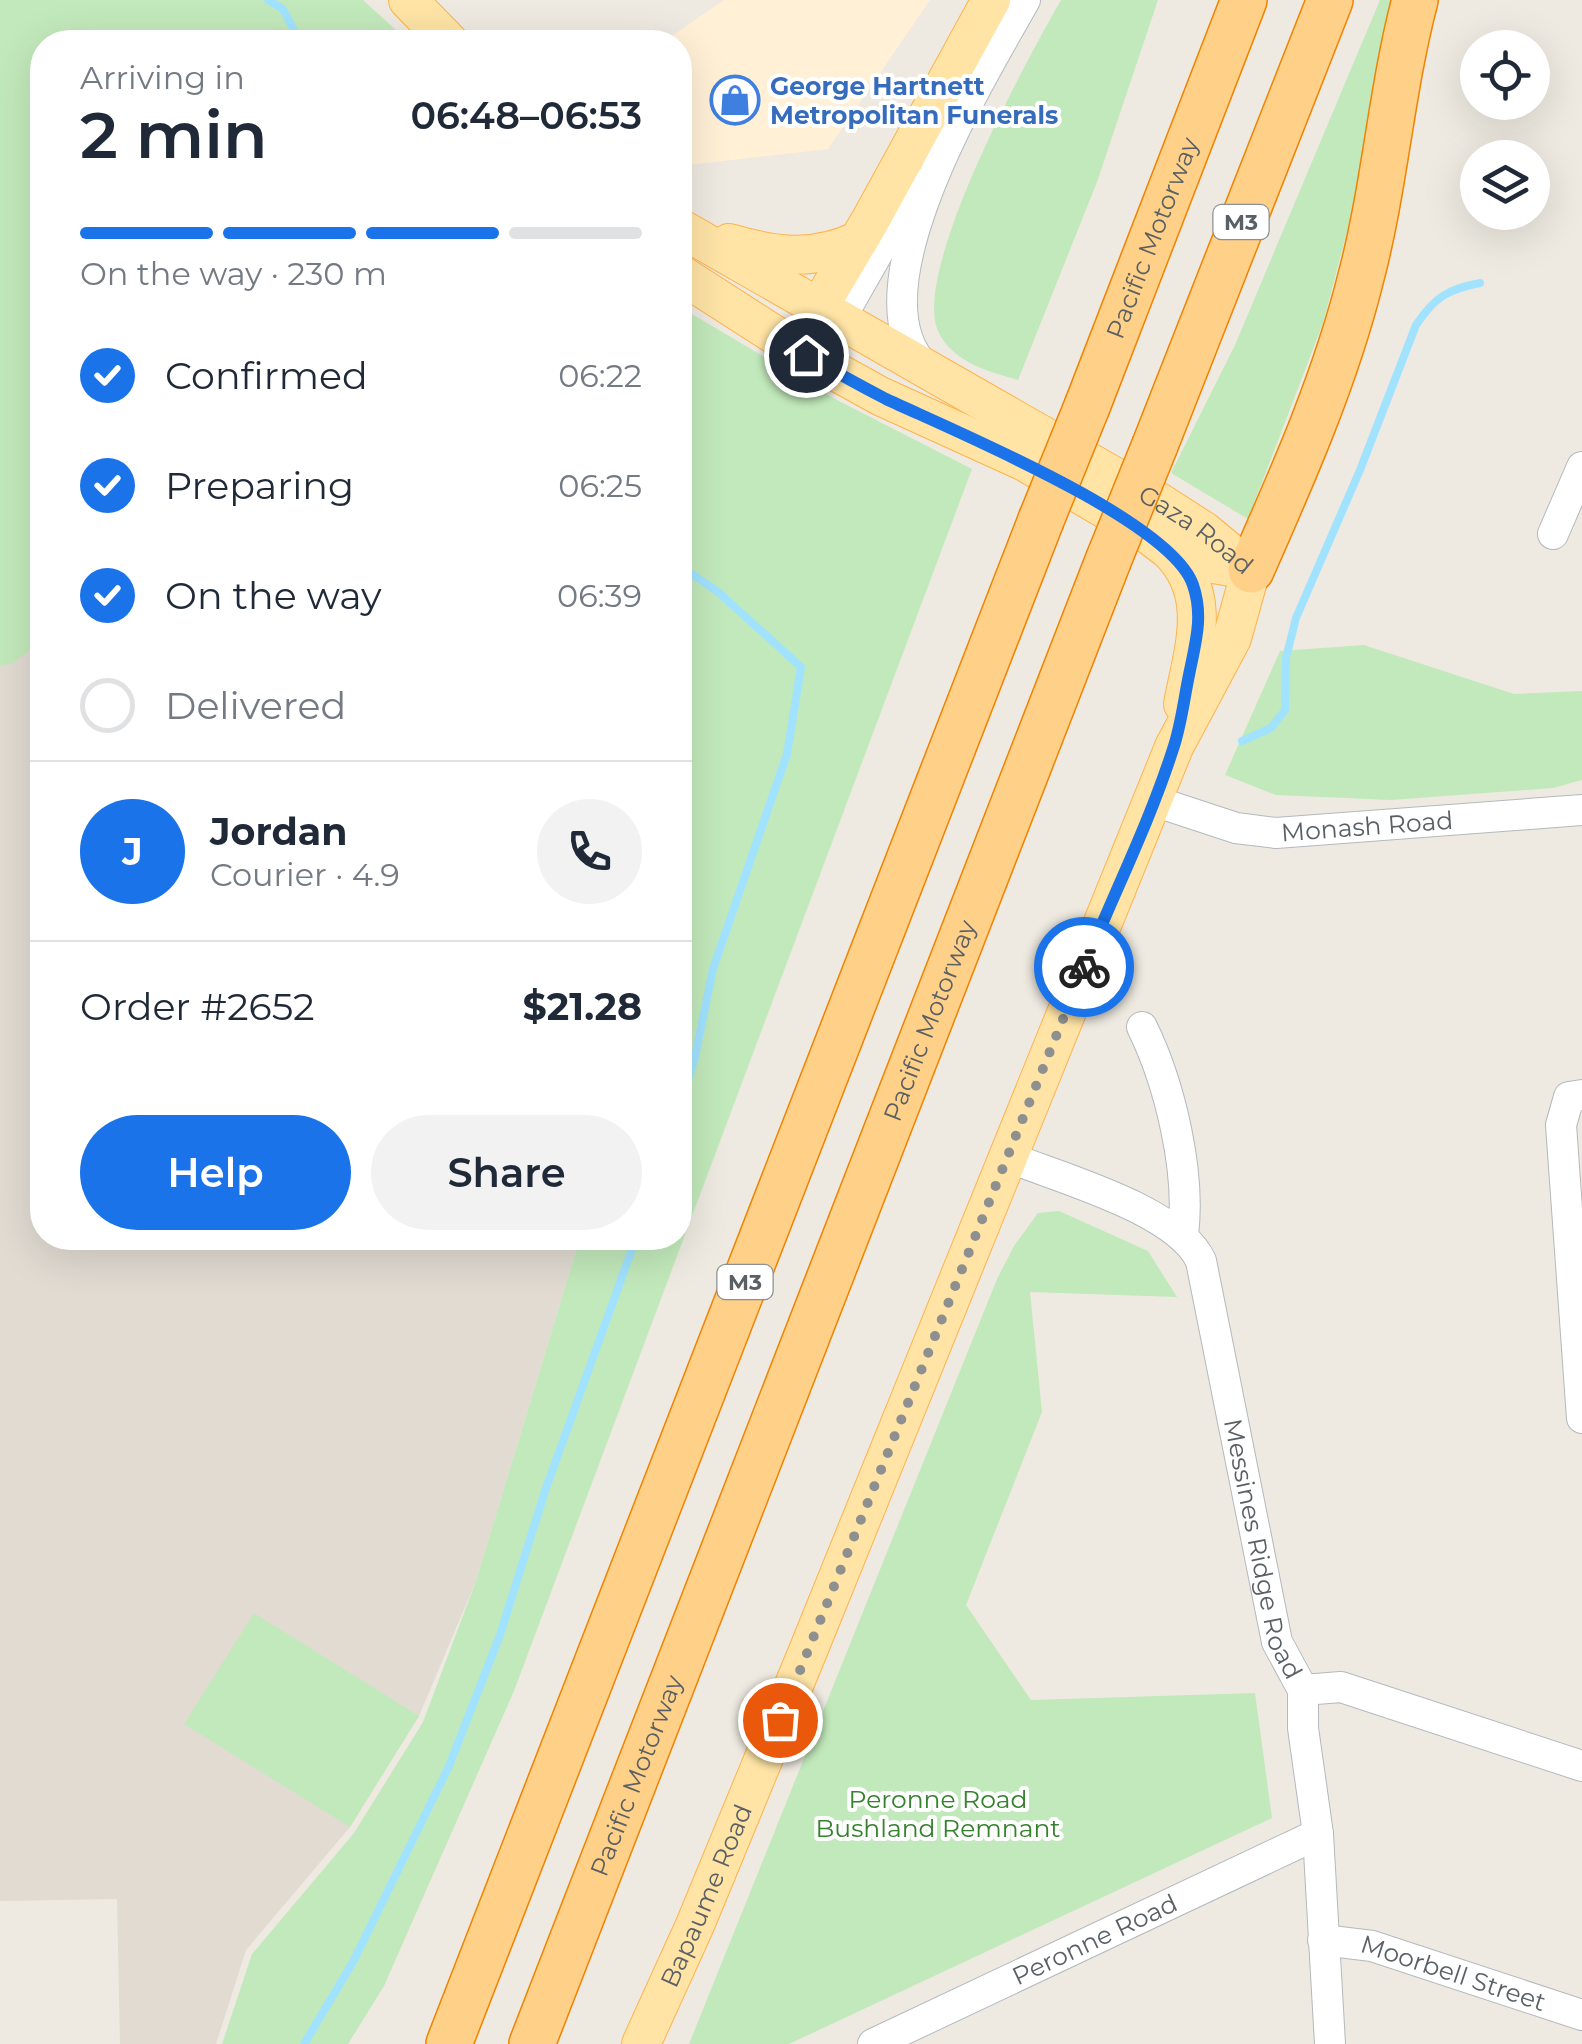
<!DOCTYPE html>
<meta charset="utf-8">
<style>
body{margin:0;font-family:Montserrat,sans-serif;background:#f2f2f3;color:#1f2937;height:100vh;display:flex;flex-direction:column;font-size:38px;white-space:nowrap}
*{box-sizing:border-box;margin:0}
p{font-size:32px;color:#747a83}
.icon{flex:none;width:55px;height:55px;fill:none;stroke:currentColor;stroke-width:2;stroke-linecap:round;stroke-linejoin:round}
.map{position:relative;flex:1;overflow:hidden}
.side{position:absolute;left:30px;top:30px;width:662px;height:1220px;display:flex;flex-direction:column;background:#fff;border-radius:40px;box-shadow:0 10px 40px #0002}
.side>*{flex:none}
.buttons{position:absolute;left:1460px;top:30px;display:grid;gap:20px}
.buttons a{display:grid;place-items:center;width:90px;height:90px;border-radius:50%;background:#fff;box-shadow:0 10px 40px #0002;font-size:50px}
.pin{position:absolute;display:grid;place-items:center;width:85px;height:85px;color:#fff;margin:-42px;border:5px solid #fff;border-radius:50%;box-shadow:0 2px 10px #0007}
.courier{position:absolute;display:grid;place-items:center;width:100px;height:100px;margin:-50px;border:8px solid #1a73e8;border-radius:50%;background:#fff;color:#222;box-shadow:0 2px 12px #0007}
.overview em{font-style:normal;font-weight:600}
.overview div{display:flex;flex-direction:column-reverse}
.overview{display:flex;align-items:center;justify-content:space-between;height:170px;padding:0 50px}
h1{font-size:65px;font-weight:600;line-height:75px}
.bar{display:grid;grid-template-columns:repeat(4,1fr);gap:15px 10px;align-content:center;height:120px;padding:0 50px}
.bar i{height:12px;border-radius:8px;background:#e0e1e3}
.bar .active{background:#1a73e8}
.bar p{grid-column:span 4}
.line{display:flex;align-items:center;gap:25px;padding:0 50px;border-top:2px solid #e0e1e3}
.line div{flex:1}
.round{display:grid;place-items:center;flex:none;width:105px;height:105px;border-radius:52px;background:#f2f2f3}
ol{padding:0 50px;list-style:none}
li{display:flex;align-items:center;gap:30px;height:110px}
li p{margin-inline-start:auto}
li .icon{padding:10px;border-radius:50%;background:#1a73e8;color:#fff;stroke-width:4}
li:last-child{color:#747a83}
li i{width:55px;height:55px;border:5px solid #e0e1e3;border-radius:50%}
.action{display:flex;gap:20px;margin-top:auto;padding:20px 50px}
.action a{flex:1;height:115px;border-radius:60px;background:#1a73e8;color:#fff;font-size:40px;font-weight:600;line-height:115px;text-align:center}
.action a+a{background:#f2f2f3;color:#1f2937}
.map>svg:first-child{display:block}
.commercial{fill:#fff0d6}
.education{fill:#e1dbd2}
.green{fill:#c2e9bb}
.lines{fill:none;stroke-linecap:round;stroke-linejoin:round}
.stream{stroke:#a1e3ff;stroke-width:8}
.minor-casing{stroke:#b4b9bd;stroke-width:32}
.major-casing{stroke:#feb34b;stroke-width:40}
.highway-casing{stroke:#f08300;stroke-width:48}
.minor{stroke:#fff;stroke-width:30}
.major{stroke:#ffe4a6;stroke-width:38}
.highway{stroke:#ffd088;stroke-width:45}
.highway-bridge-casing{stroke:#f08300;stroke-width:48;stroke-linecap:butt}
.highway-bridge{stroke:#ffd088;stroke-width:45}
.done{stroke:#8e9090;stroke-width:10;stroke-dasharray:0 18}
.route{stroke:#1a73e8;stroke-width:12}
.labels{text-anchor:middle;dominant-baseline:central;stroke-width:8;stroke-linejoin:round;paint-order:stroke}
.shield{fill:#fff;stroke:#8c9092;stroke-width:2.5}
.shield-label{font-size:22px;font-weight:bold;fill:#5a6064}
.shop-label{font-size:25px;font-weight:bold;fill:#366cbe;stroke:#fff;text-anchor:start}
.street-label{font-size:25px;fill:#5a6064;stroke:#fff}
.park-label{font-size:25px;fill:#34822c;stroke:#fff}
</style>
<div class="map">
<svg width="1582" height="2044" viewBox="0 0 1582 2044">
<rect width="100%" height="100%" fill="#eeeae1"/>
<path class="commercial" d="M724,0H930L828,149L680,166V42H663Z"/>
<path class="education" d="M0,0L42,42V1238H580L476,1581L419,1716L350,1827L246,1950L216,2044H120L117,1899L0,1901Z"/>
<path class="green" d="M0,0H363L409,42H42V641L11,664L0,665Z
M1061,0H1158L1097,182L1018,380C988,371 957,364 940,335C906,279 1029,56 1061,0Z
M1380,0H1398L1355,201L1323,323L1248,519L1171,473L1235,345Z
M680,307L835,399L972,469L514,1691L384,1986L348,2044H222L252,1954L354,1833L423,1722L476,1581L580,1238H680Z
M1364,645L1514,694L1582,691V780L1553,788L1391,800L1276,795L1225,775L1280,651Z
M42,863V1070L32,1069Z
M1059,1211L1148,1251L1177,1297L1030,1292L1042,1412L966,1605L1031,1700L1255,1693L1272,1818L789,2044H689L997,1279L1014,1246L1038,1213Z
M254,1613L419,1716L350,1827L184,1724Z"/>
<g class="lines">
<path class="stream" d="M268,0L283,9L300,42
M680,566L717,591L801,667L787,754L713,969L695,1057L680,1104
M1242,741L1271,728L1285,710L1286,658L1296,618L1360,470L1416,325C1435,297 1448,289 1480,283
M304,2044L353,1962L449,1766L500,1635L545,1491L636,1238"/>
<g class="minor-casing">
<g id="minor">
<path d="M839,321L917,184"/>
<path d="M925,367C849,291 983,75 1025,0"/>
<path d="M1553,534L1582,467"/>
<path id="s1" d="M1154,801L1236,828L1276,833L1582,810"/>
<path d="M1142,1027C1170,1084 1191,1172 1183,1235"/>
<path d="M1582,1095L1569,1097L1561,1125L1582,1418"/>
<path id="s2" d="M1008,1157C1060,1178 1178,1210 1201,1261L1277,1642L1303,1690V1728L1318,1834L1330,2044"/>
<path d="M1303,1690L1341,1687L1582,1766"/>
<path id="s3" d="M1323,1940L1372,1946L1582,2015"/>
<path id="s4" d="M873,2044L1318,1834"/>
</g>
</g>
<g class="major-casing">
<g id="major">
<path d="M408,0L449,42"/>
<path id="s5" d="M680,228L1159,502L1204,531L1251,570"/>
<path d="M729,243C774,256 815,262 859,240"/>
<path d="M680,274L806,355L880,396L1025,462L1149,535L1170,551L1196,561L1249,570"/>
<path d="M808,331L816,312L870,221L991,0"/>
<path d="M1170,551C1214,596 1193,650 1183,704"/>
<path id="s6" d="M641,2044L695,1925L808,1651L1174,747L1232,638L1251,570"/>
</g>
</g>
<g class="highway-casing">
<g id="highway">
<path id="s7" d="M1088,404L1244,0"/>
<path d="M1155,445L1330,0"/>
<path d="M1251,570C1293,475 1336,378 1361,277C1385,186 1391,91 1415,0"/>
<path d="M449,2044L1041,520"/>
<path id="s8" d="M532,2044L1108,561"/>
</g>
</g>
<use href="#minor" class="minor"/>
<use href="#major" class="major"/>
<use href="#highway" class="highway"/>
<g class="highway-bridge-casing">
<path id="highway-bridge" d="M1041,520L1088,404
M1108,561L1155,445"/>
</g>
<use href="#highway-bridge" class="highway-bridge"/>
</g>
<g class="lines">
<path class="done" d="M780,1720L1084,967"/>
<path class="route" d="M806,355C832,370 859,385 886,399C952,430 1171,520 1193,585C1204,617 1195,644 1189,675C1184,699 1181,726 1173,749C1149,824 1113,895 1084,967"/>
</g>
<defs>
<g id="shop-ring" transform="scale(2.5)"><circle r="9.5" fill="#fff" stroke="#3f7fe0" stroke-width="1.5"/><path d="M-5-2.5h2.3a2.7 3.5 0 0 1 5.4 0H5L5.5 6h-11ZM-1.5-2.5h3a1.5 2.3 0 0 0-3 0Z" fill="#3f7fe0"/></g>
</defs>
<g fill-rule="evenodd">
<use href="#shop-ring" x="735" y="100"/>
</g>
<g class="labels">
<g class="shield">
<rect x="1213.5" y="205" width="55" height="34" rx="8"/>
<rect x="717.5" y="1265" width="55" height="34" rx="8"/>
</g>
<g class="shield-label">
<text x="1241" y="222">M3</text>
<text x="745" y="1282">M3</text>
</g>
<g class="shop-label">
<text x="770" y="86">George Hartnett<tspan x="770" dy="29">Metropolitan Funerals</tspan></text>
</g>
<g class="street-label">
<text stroke="none"><textPath href="#s7" startOffset="178">Pacific Motorway</textPath></text>
<text stroke="none"><textPath href="#s5" startOffset="598">Gaza Road</textPath></text>
<text stroke="none"><textPath href="#s1" startOffset="218">Monash Road</textPath></text>
<text stroke="none"><textPath href="#s8" startOffset="1098">Pacific Motorway</textPath></text>
<text stroke="none"><textPath href="#s2" startOffset="518">Messines Ridge Road</textPath></text>
<text stroke="none"><textPath href="#s8" startOffset="288">Pacific Motorway</textPath></text>
<text stroke="none"><textPath href="#s6" startOffset="162">Bapaume Road</textPath></text>
<text stroke="none"><textPath href="#s4" startOffset="245">Peronne Road</textPath></text>
<text stroke="none"><textPath href="#s3" startOffset="135">Moorbell Street</textPath></text>
</g>
<g class="park-label">
<text x="938" y="1799">Peronne Road<tspan x="938" dy="29">Bushland Remnant</tspan></text>
</g>
</g>
</svg>
<div class="buttons">
<a><svg class="icon" aria-label="locate" viewBox="0 0 24 24"><circle cx="12" cy="12" r="6"/><path d="M12 2v4M12 18v4M2 12h4M18 12h4"/></svg></a>
<a><svg class="icon" aria-label="layers" viewBox="0 0 24 24"><path d="M12 4l9 5-9 5-9-5zM3 14l9 5 9-5"/></svg></a>
</div>
<div class="pin" style="left:780px;top:1720px;background:#ea580c"><svg class="icon" aria-label="bag" viewBox="0 0 24 24"><path d="M5 8h14l-1 12H6zM9 8a3 3 0 0 1 6 0"/></svg></div>
<div class="pin" style="left:806px;top:355px;background:#1f2937"><svg class="icon" aria-label="home" viewBox="0 0 24 24"><path d="M3 11l9-7 9 7M6 9v11h12V9"/></svg></div>
<div class="courier" style="left:1084px;top:967px"><svg class="icon" aria-label="bike" viewBox="0 0 24 24"><circle cx="6" cy="16" r="4"/><circle cx="18" cy="16" r="4"/><path d="M6 16l4-8h5l3 8M10 8l3 8H6M13 5h3"/></svg></div>
<section class="side">
<div class="overview"><div><h1>2 min</h1><p>Arriving in</p></div><em>06:48–06:53</em></div>
<div class="bar"><i class="active"></i><i class="active"></i><i class="active"></i><i></i><p>On the way · 230 m</p></div>
<ol>
<li><svg class="icon" aria-label="check" viewBox="0 0 24 24"><path d="M5 12l5 5 9-10"/></svg>Confirmed<p>06:22</p></li>
<li><svg class="icon" aria-label="check" viewBox="0 0 24 24"><path d="M5 12l5 5 9-10"/></svg>Preparing<p>06:25</p></li>
<li><svg class="icon" aria-label="check" viewBox="0 0 24 24"><path d="M5 12l5 5 9-10"/></svg>On the way<p>06:39</p></li>
<li><i></i>Delivered</li>
</ol>
<div class="line" style="height:180px"><b class="round" style="background:#1a73e8;color:#fff">J</b><div><b>Jordan</b><p>Courier · 4.9</p></div><a class="round"><svg class="icon" aria-label="phone" viewBox="0 0 24 24"><path d="M5 4h4l2 5-3 2q2 4 5 5l2-3 5 2v4C11 20 4 13 5 4z"/></svg></a></div>
<div class="line" style="height:130px"><div>Order #2652</div><b>$21.28</b></div>
<div class="action"><a>Help</a><a>Share</a></div>
</section>
</div>
